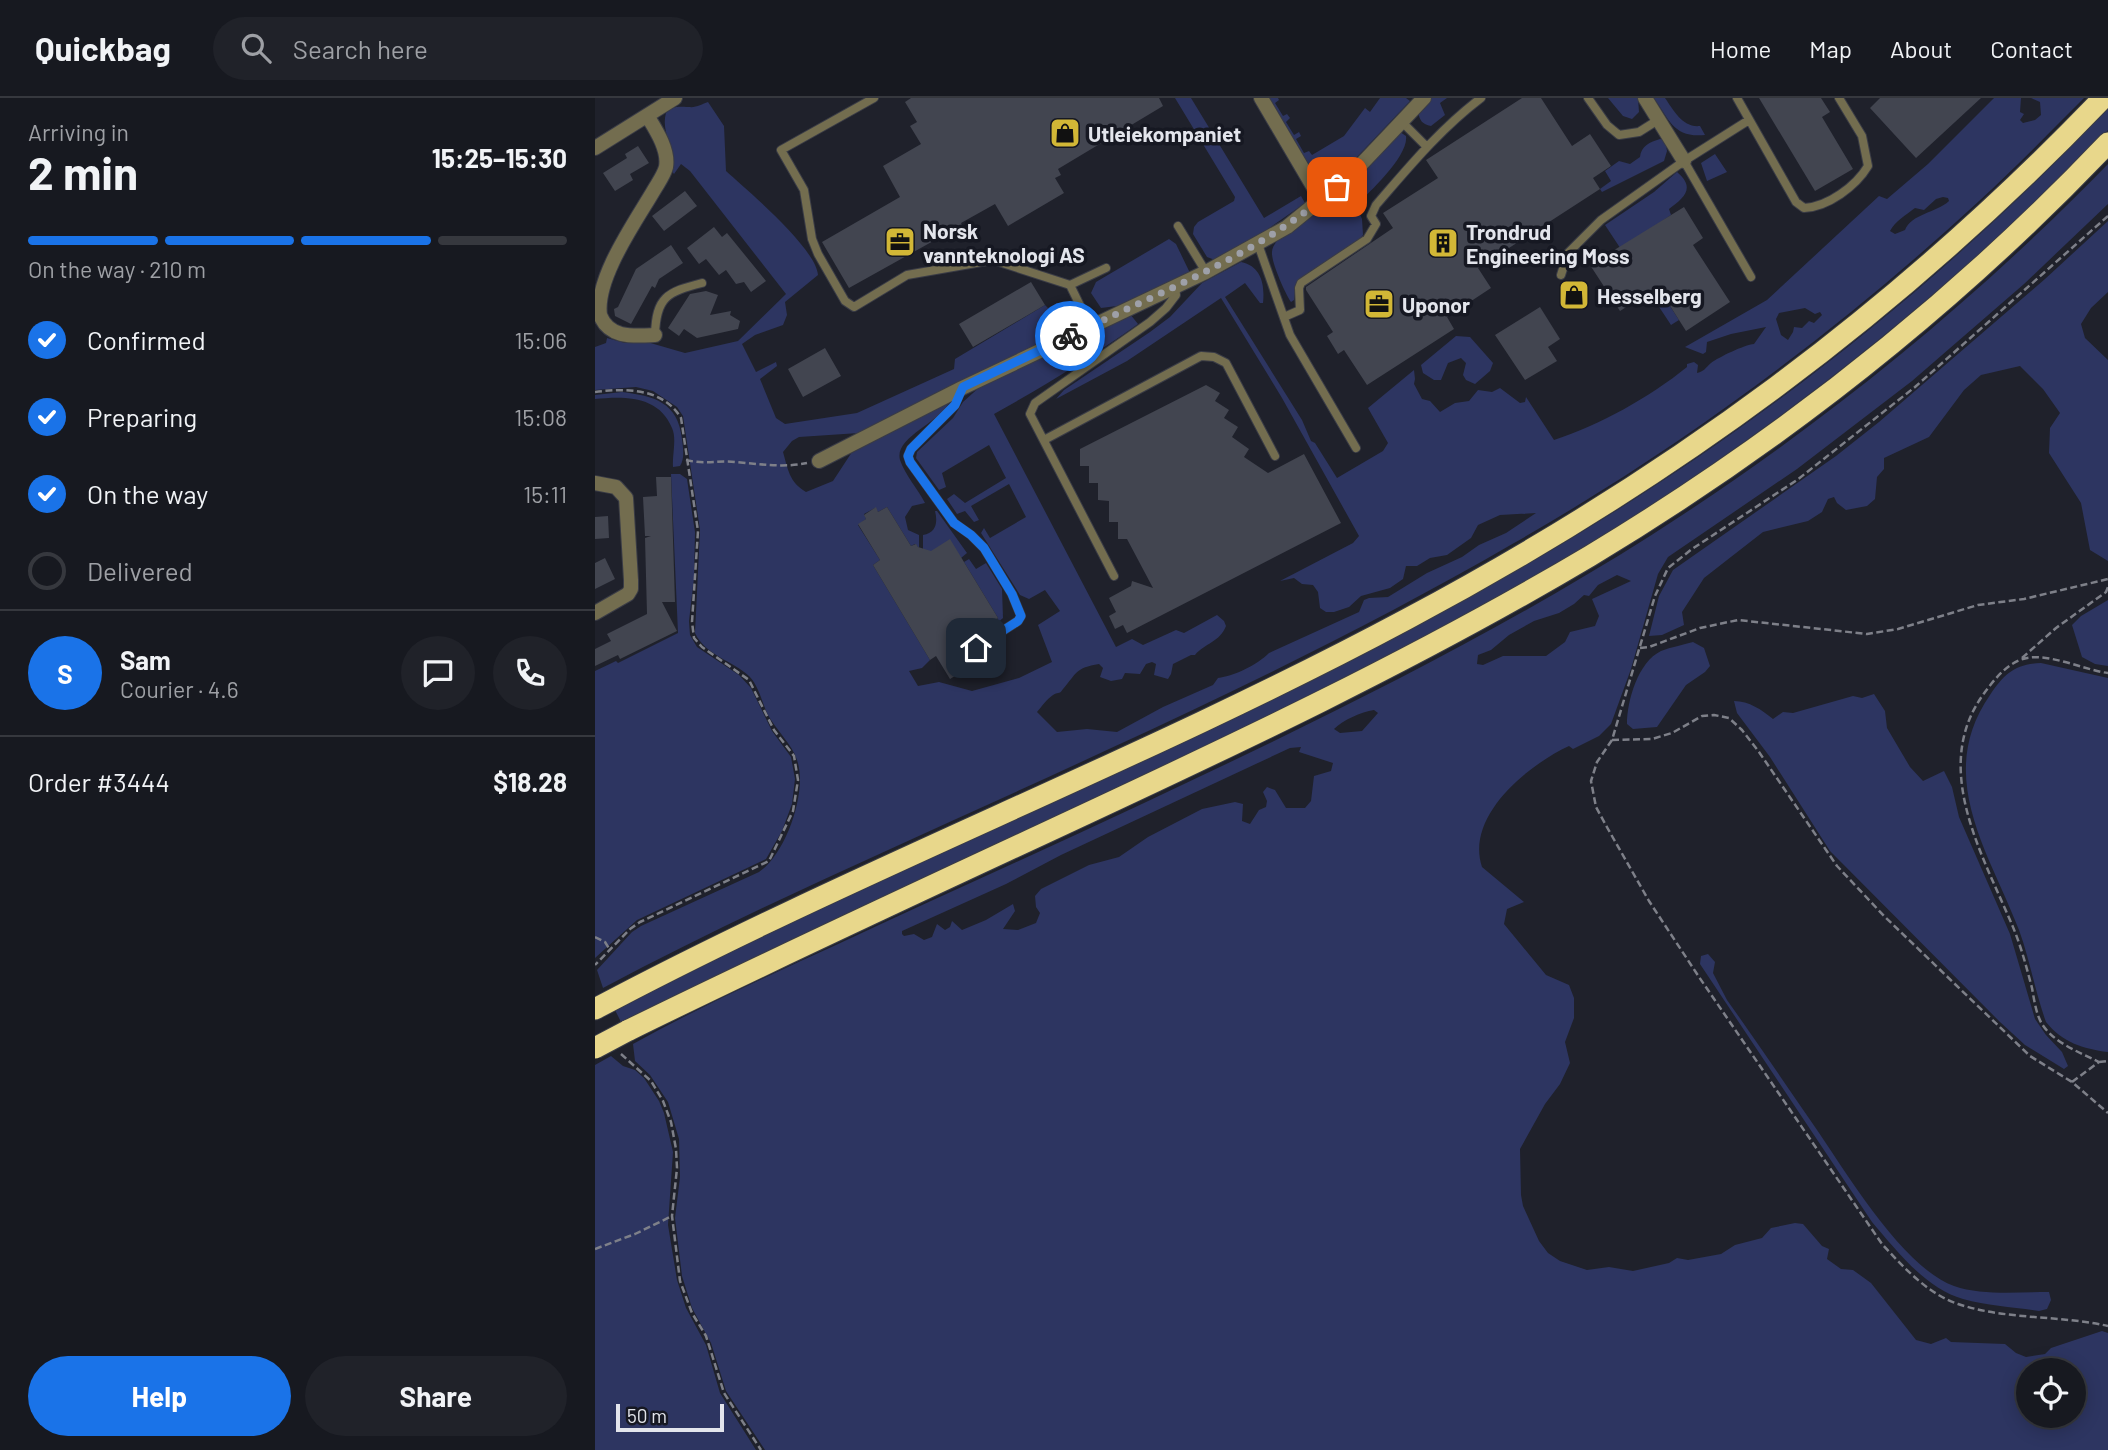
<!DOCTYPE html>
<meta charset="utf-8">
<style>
body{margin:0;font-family:Barlow,sans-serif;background:#202229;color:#f1f3f6;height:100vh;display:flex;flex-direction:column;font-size:26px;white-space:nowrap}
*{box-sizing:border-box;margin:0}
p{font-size:23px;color:#9ea0a5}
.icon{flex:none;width:38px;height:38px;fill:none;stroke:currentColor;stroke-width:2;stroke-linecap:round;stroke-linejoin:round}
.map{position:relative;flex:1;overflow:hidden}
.drawer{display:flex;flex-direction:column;background:#171920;width:595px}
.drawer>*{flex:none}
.fabs{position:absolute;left:1421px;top:1260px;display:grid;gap:14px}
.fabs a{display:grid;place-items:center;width:70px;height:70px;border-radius:50%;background:#171920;box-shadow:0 4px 18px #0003,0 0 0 2px #36383e;font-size:35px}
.scale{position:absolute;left:21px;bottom:18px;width:108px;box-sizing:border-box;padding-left:7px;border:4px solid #e3e5ec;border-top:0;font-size:19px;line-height:24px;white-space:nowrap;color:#e3e5ec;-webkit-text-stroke:5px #161822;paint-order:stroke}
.pin{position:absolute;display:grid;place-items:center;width:60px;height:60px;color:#fff;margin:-30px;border-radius:14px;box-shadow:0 4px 10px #0006}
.courier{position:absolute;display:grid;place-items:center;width:70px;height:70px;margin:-35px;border:5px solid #1a73e8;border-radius:50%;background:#fff;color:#222;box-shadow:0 2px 9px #0007}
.headline em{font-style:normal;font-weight:700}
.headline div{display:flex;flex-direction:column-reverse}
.headline{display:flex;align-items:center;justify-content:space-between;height:119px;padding:0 28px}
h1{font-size:46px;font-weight:700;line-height:52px}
.bar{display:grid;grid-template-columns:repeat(4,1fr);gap:10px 7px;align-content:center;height:84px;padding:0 28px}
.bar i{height:9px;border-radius:5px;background:#36383e}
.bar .selected{background:#1a73e8}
.bar p{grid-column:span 4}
.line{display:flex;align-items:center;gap:18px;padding:0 28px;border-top:2px solid #36383e}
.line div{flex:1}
.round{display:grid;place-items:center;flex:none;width:74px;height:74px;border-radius:37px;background:#202229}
ol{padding:0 28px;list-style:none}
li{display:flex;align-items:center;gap:21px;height:77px}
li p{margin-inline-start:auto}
li .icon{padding:7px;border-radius:50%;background:#1a73e8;color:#fff;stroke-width:4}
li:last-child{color:#9ea0a5}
li i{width:38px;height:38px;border:4px solid #36383e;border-radius:50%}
.button{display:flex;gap:14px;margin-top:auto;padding:14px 28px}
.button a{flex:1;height:80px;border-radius:42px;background:#1a73e8;color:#fff;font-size:28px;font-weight:700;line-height:80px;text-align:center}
.button a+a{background:#202229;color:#f1f3f6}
header{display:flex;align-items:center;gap:42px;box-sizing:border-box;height:98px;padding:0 35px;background:#171920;border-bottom:2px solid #36383e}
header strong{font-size:33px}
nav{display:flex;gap:38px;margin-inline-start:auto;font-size:24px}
.search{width:490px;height:63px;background:#202229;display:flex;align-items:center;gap:18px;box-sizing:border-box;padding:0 24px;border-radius:38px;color:#9ea0a5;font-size:26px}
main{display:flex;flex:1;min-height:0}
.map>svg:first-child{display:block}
.green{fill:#2d3561;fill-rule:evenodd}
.building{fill:#424550}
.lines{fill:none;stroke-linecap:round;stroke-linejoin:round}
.lane-casing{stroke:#3a3c46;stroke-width:10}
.street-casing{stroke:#3a3c46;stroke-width:16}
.highway-casing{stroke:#3a3c46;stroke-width:23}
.path{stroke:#7e8089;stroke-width:2.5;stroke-dasharray:7 3.5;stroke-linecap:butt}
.lane{stroke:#736d4f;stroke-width:8}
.street{stroke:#736d4f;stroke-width:14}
.highway{stroke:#e8d78b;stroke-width:21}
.highway-bridge-casing{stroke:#3a3c46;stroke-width:23;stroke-linecap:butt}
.highway-bridge{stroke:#e8d78b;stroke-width:21}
.done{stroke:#9ea0a8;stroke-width:7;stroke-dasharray:0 12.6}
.route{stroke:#1a73e8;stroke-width:9}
.labels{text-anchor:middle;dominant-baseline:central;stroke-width:7;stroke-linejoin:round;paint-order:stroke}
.poi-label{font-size:21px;font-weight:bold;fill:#e3e5ec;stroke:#161822;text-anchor:start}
</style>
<header>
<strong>Quickbag</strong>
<div class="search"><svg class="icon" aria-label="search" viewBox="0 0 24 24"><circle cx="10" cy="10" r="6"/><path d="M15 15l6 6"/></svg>Search here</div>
<nav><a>Home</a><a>Map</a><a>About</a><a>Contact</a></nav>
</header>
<main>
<section class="drawer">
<div class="headline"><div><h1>2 min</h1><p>Arriving in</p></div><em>15:25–15:30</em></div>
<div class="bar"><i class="selected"></i><i class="selected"></i><i class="selected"></i><i></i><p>On the way · 210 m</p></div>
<ol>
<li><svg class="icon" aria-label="check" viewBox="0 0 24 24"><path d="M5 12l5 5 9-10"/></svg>Confirmed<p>15:06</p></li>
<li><svg class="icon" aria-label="check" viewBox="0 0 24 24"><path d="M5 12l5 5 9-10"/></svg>Preparing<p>15:08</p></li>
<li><svg class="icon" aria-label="check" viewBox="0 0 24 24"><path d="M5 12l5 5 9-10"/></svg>On the way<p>15:11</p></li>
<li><i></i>Delivered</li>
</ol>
<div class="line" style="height:126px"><b class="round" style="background:#1a73e8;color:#fff">S</b><div><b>Sam</b><p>Courier · 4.6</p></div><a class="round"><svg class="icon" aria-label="chat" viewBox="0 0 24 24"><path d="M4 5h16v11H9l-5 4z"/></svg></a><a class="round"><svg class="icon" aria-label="phone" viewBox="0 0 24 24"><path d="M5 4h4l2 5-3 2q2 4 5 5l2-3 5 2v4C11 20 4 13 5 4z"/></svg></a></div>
<div class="line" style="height:91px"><div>Order #3444</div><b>$18.28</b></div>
<div class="button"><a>Help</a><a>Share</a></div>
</section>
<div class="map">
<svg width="1513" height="1352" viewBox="0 0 1513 1352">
<rect width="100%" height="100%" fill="#1f212b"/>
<path class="green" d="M580,0H596L669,120L706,98L710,105L663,138L620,162L612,159L598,136L599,129L603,124L639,103L640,99Z
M673,0H683L684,2L680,5L688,18L692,16L695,20L691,24L699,37L704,34L706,38L701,41L709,55L714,53L717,57L749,38L770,10L775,14L785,0H811L815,3L742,80C735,85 731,88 723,85Z
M836,0H852L845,5L850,17L836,28C827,26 825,23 823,14Z
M1013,0H1043L1044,14L1037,21L1028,18Z
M1059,0H1070C1079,13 1088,30 1105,28L1110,37C1079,40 1075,23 1059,0Z
M1399,0H1426L1425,14L1429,16L1425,22L1428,25L1440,22L1446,17L1445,4L1436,0H1489C1454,35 1419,71 1383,104C1242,234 1086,350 919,445C788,521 651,588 514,651C345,730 173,802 8,890L2,872L37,834L46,828L164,774C191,756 213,693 202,662C197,646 181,632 173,617C167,605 164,588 154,578C138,563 110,557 100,535L105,432L88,318L82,309L58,293L41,289L0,292V249L11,245L12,240L30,245L52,244L90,255L143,243L191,196L95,73L86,66L79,76L76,72C83,51 65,36 71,15C80,7 83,9 94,9C101,10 107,6 113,4L129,28L131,73C152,92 221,150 223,177L190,204L192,217L188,227L160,237L147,246L161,274L181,264L182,268L165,281L181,320L190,326L262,315L359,271L360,261L450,207L453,210L462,205L468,206L477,216L476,227L472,232L279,328L264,335L204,339L197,343L188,354C193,371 194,384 211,394L238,383L257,354L351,304L353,306C342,326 299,340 305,362C310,377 323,391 330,405L317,408L310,419L313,432L324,437V450L320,446L316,448L292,409L283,414L280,410L269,416L271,421L263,427L285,462L278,467L335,562L327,570L314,573L323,588L344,584L377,593L424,580L457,564L443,527L465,513L450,492L434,501L425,497L386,435L389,430L395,440L431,419L414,386L376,408L384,422L379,424L370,413L362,416L352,401L359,396L370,405L411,380L394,347L347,375L351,389L344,392L321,360L322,354L358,320L368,304L388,286L535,216L543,226C497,259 449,288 399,316L521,549L537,541L548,547L581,532L589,535L622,517L629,523L631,528C625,544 610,545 600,557H596L578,566L576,576L573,581L559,577L561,566L557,564L551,566L545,576L530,575L527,581L516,583L505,579L508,570L504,566C480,570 482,575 468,591C464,597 465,593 458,597C452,601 447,608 442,614L462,634L492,631L522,634L568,609L618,587L623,580C639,578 662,567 674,555L764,514L769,502L774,500L793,499L832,475L867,459L884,447L911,435L941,415L905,417L883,427L876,440L852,457L835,460L822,468H811L808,481L795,490L766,498L754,509L739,514H731L725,510L723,494L718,487L707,486L699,480L685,483L758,445L764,438L687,300L626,200L532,263L461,301L469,292L555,234L575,219L607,185L646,164C666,168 670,186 668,205H665L650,185L630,199L707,322L716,343L720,345L742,380L788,353L793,345L773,310L819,272L820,281L819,286L827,301L835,303L845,314L860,305L874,303L883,292L897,294L905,290L925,305L930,304L931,299L959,342C1005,327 1055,299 1092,269V266L1099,264L1103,267L1102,275C1110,273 1110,270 1116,265C1124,259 1149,247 1159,246L1171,229L1136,236L1112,244L1111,254L1108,256L1090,249L1172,202L1284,98L1292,101L1333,66ZM1348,99L1353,100L1354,103C1341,115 1316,116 1310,132L1300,136L1295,133C1300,123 1311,117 1320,110L1329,112L1341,101ZM1210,210L1220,216L1225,214L1227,217L1219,225L1214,223L1207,230L1199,229L1198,234L1193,242L1186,237L1181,221L1184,215Z
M1513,10V32C1362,187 1193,323 1009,437C842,541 664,624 487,706C333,778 179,849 26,924L20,912C192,817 377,743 555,659C700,589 847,519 985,435C1178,318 1358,175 1513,10Z
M805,34L811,38C814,57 775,94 761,107L767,121L768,137L763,143L701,186L699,202L696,204C690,195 676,164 677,154C678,139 704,127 715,119C749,94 777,63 805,34Z
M1065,41L1070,42L1072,53L1069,63L1007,94L1005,91L1016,83L1010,73L1024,63L1035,66L1045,59C1046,48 1055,44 1065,41Z
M1120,56L1132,74L1112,83L1106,65Z
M1513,66V106L1429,186L1317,283L1202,371L1073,459L1063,476L1036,571L1016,626L1004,638L978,651L974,648C933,667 870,718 887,769L929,804L912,811L909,826L951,877L974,887L979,900V920L970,944L975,965L965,986L950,1006L925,1051L926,1097L928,1108L944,1143L953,1155L965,1163L992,1172L1014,1169L1038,1173L1074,1165L1082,1160L1093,1162L1126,1156L1140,1147L1167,1140L1176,1130L1200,1125L1208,1126L1227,1148L1234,1151L1232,1161L1246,1171L1258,1172L1276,1185L1321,1242L1336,1246L1351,1240L1356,1244L1410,1246L1421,1255L1431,1259L1450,1256L1456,1250L1507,1233L1513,1235V1352H170L131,1293L116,1245L97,1210L87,1178L80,1120L85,1079L84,1041L73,1004L55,977L40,963L38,946C104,909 173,878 241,847C344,799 447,753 549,705C721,624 894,540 1055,438C1221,332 1376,207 1513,66ZM1022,477L1036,483L997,501L1004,518L1000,528L975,534L970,544L951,558H908L888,567L882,566L883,557L896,552L914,537L939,523L964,515L979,506L989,497L994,498L1003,487ZM779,612L783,615L767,633L745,635L739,631C748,622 766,614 779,612ZM706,649L704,654L738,665L736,673L719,678L716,703L710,710H691L680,692L672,689L668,694L672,703L671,709L664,712L655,726L647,723L648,706L640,704L607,711L553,739L524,759L494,767L446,791L440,798L441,809L445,815L441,825L423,832L408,831L420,813L418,806L391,822L367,832L357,823L355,829L350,832L342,826L337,839L329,842L319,836L309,838L307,836V833L411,786L466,757L695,650ZM1433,1272H1479V1318H1433Z
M1082,74C1101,90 1089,100 1074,111L1076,117L1034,145L1084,222L1076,227L1010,127L1059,94Z
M1513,123V194L1496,210L1486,226L1490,240L1513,262V463L1495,452L1486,405L1454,355L1455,330L1465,315L1448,291L1425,268L1386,277L1369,292L1334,339L1289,360V371L1282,379L1280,401L1272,408L1251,412L1242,405L1239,399L1233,401L1227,414L1213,423L1168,434L1109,480L1087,514L1089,527L1067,537L1054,538L1064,498L1078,472L1241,358L1284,324L1450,181Z
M574,141L581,146L595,175L522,208L506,210L496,195L501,184Z
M861,238L875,239L898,265L895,273L880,286L871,282L868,277L871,265L866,260L853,265L846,282H839L828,275L826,267Z
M27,294C59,298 83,304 87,341C88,350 90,360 85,368L78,369C77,357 82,341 77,330C64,297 28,298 0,301V297Z
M76,376H85L92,381L100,434L99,480L94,523L95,537L102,549L144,577L156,590L177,633L196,659L200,681L197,706L187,733L171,761L42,822L0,860V573L21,563L23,565L83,535Z
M340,413H342L372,455L366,460L328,458V437C341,435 343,425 340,413Z
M374,461L381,471L391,465L407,491L408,520L401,526L400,523L403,520L369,464Z
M1513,502V568L1500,566L1487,559L1477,527L1486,518Z
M1098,544L1109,550L1115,568L1110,574L1091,587L1062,629L1038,631L1032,626C1032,603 1043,564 1066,553C1076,549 1088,547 1098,544Z
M1446,565L1513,580V954C1488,951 1467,944 1451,924C1440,894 1435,862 1424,832C1394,754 1339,678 1395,597C1409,576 1420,566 1446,565Z
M1279,596L1290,613L1292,630L1315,669L1328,683L1349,673L1357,689L1364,719L1415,836L1440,921L1451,937L1467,954L1473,968L1469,971L1430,947L1405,924L1235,753L1175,659L1142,615L1139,603C1154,603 1167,612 1178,621L1188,614L1198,615L1258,598L1267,600Z
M1113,856L1120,864L1118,875L1132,902C1162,944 1191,987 1220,1029C1251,1074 1308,1170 1359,1188C1388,1198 1424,1194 1454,1194L1456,1202L1452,1211L1444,1213C1419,1209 1393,1208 1368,1201C1330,1190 1302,1153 1277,1124L1105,866L1106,858Z
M16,958L28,968L40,972L49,980L64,1003L69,1015L78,1054L73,1127L82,1182L91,1210L111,1247L125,1295L161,1352H0V967Z"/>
<path class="building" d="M316,0H564L568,8L463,71L466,77L460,80L469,95L413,128L400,106L366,125L367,127L254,190L227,144L305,99L288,68L326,46L315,28L322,24L310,4Z
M927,0H946L977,48L995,36L1016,68L998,80L1005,91L883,170L896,190L852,219L859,231L772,287L749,252L743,256L732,238L738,234L711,192V189L798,130L788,115L843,80L831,62Z
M1164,0H1226L1235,14L1227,19L1258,71L1220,93Z
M1285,0H1386L1321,60L1275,10Z
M43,48L54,65L35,76L38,82L20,93L8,75L32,60L30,56Z
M90,93L102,108L69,133L57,118Z
M1089,109L1108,140L1098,147L1135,204L1091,233L1063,189L1025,213L995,167Z
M119,129L127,139L132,135L171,183L156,194L149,184L141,186L131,172L124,177L111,161L104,166L92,150Z
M76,147L88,165L64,181L60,190L57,188L36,226L20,218L19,211L23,209L41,171Z
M436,184L450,207L378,249L364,226Z
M111,193L123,197L115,217L136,213L135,217L145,223L143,231L102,240L89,231L84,238L73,230L95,196Z
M945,209L965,241L953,249L962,263L930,282L900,237Z
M230,250L246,278L208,299L193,271Z
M611,287L625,295L620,303L634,312L629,320L643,329L637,339L654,351L649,359L673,375L709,356L746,425L532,535L528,527L520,531L514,518L521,514L514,500L536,488L537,483L558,490L532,441H523V424H514V403L503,402V385H494V368H485V351Z
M61,379H76L80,504H67L82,533L25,561L23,557L0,568V551L16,543L12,536L52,516L50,440L56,438H50L48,399L62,398Z
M281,409L283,414L292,409L316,448L321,446L323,449L336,453L355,441L403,520L369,541L383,564L355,581L341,558L335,562L278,467L285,462L263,426L271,421L269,417Z
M13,418L14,440L0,441V419Z
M10,460L20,481L0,491V465Z"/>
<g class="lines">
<g class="lane-casing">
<path id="lane" d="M279,0L186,52L209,92L217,141L223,156L250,203L259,209L312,177L398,162L475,187L511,170
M993,0L1012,27L1024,37L1044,34L1063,22
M1142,0L1201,104L1209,110C1233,109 1261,88 1273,68L1267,38L1244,0
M808,25L831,48
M1089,63L1156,179
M583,128L611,174
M663,146L695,237L761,350
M966,177L973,155L1006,122L1089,63L1154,22
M475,187L495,228
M689,219L705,212L704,190L706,185L772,141L781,126L776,118L781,107C814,69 845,31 886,0
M60,237C61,199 72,194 107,185
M366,292L360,307L316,351L313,358L315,364L359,425L376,437L389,450L417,496L426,518L423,523L381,550
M449,342L606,258L619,259L631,265L680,358
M519,478L435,316L440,305L555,224L571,210L581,197L580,189"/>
</g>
<g class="street-casing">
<path id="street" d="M666,0L726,102
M1050,0L1089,63
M53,19C61,32 74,52 71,69C69,77 63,85 59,92C41,123 0,180 5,217C14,241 39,238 60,237
M0,50L80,0
M224,363L367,290L611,174L692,129L757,76L829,0
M0,385L21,389L31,400L36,482V491L33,496L0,515"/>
</g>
<g class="highway-casing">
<path id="highway" d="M0,911C265,770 547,663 812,521C1075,381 1302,215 1508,0
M32,933C170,865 310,800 450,735C635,649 820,562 995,458C1184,344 1361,205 1513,45"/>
</g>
<path class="path" d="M1513,118L1320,289L1202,382L1097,451L1073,470L1060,498L1017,642L1057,641L1077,635L1107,618L1119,617L1134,620L1147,632L1164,654L1242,768L1290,819L1435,958L1477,984L1513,1015
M0,294C31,290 68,290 86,320L103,433L97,524L99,540L107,549L154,582L179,632L199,658L203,682L198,713L174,763L45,824L35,831L0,867
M91,362C112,367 121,362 140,364C165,366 188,370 212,365
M1045,550L1054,549L1105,530L1143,522L1272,536L1303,531L1383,507L1429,501L1513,481
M1427,560L1461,530L1511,494L1513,489
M1017,642L1002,664L996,683L1001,709L1013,731L1054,803L1104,879L1287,1146C1308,1169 1333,1196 1363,1206C1411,1222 1464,1217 1513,1228
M0,839L10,844L15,852
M26,956L56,983L68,1003L76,1024L81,1051L82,1070L77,1118L85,1183L97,1215L111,1238L129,1295L166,1352
M1504,964L1513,963
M1477,984L1504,964C1484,954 1459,945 1447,926C1441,916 1439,901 1437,890C1432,871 1427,852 1420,834C1390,760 1333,670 1390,594C1399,582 1410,568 1425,562C1449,552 1488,572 1513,575
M0,1151L40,1136L77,1118"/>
<use href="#lane" class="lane"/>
<use href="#street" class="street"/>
<use href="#highway" class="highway"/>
<g class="highway-bridge-casing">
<path id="highway-bridge" d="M0,950L32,933"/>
</g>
<use href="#highway-bridge" class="highway-bridge"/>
</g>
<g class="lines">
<path class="done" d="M475,238C567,193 663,157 742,89"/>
<path class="route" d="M381,550L423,523L426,518L417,496L389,450L376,437L359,425L315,364L313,358L316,351L360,307L368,289L475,238"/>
</g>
<defs>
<g id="shop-square" transform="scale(1.575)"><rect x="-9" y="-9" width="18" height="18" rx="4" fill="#d2b736" stroke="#161822"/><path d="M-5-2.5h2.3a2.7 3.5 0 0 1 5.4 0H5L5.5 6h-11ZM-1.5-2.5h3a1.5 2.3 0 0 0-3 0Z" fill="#111"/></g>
<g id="office-square" transform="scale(1.575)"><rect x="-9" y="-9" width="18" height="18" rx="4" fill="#d2b736" stroke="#161822"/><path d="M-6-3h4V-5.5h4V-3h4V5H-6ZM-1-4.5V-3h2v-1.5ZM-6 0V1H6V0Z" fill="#111"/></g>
<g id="building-square" transform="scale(1.575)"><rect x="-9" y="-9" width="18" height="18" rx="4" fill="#d2b736" stroke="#161822"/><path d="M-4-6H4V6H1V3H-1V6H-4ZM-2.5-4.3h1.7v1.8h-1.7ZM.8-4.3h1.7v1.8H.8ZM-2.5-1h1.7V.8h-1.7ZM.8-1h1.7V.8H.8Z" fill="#111"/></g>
</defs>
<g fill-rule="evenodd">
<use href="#shop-square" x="470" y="35"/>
<use href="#office-square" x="305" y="144"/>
<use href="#building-square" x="848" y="145"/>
<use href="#shop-square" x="979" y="197"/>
<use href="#office-square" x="784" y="206"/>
</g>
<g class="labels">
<g class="poi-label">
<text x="493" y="35">Utleiekompaniet</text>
<text x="328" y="132">Norsk<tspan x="328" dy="24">vannteknologi AS</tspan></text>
<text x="871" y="133">Trondrud<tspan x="871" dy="24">Engineering Moss</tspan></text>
<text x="1002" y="197">Hesselberg</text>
<text x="807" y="206">Uponor</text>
</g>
</g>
</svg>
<div class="fabs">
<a><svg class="icon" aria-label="locate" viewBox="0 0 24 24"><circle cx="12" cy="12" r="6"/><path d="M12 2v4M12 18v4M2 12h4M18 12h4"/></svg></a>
</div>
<div class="scale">50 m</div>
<div class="pin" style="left:742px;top:89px;background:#ea580c"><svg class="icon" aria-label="bag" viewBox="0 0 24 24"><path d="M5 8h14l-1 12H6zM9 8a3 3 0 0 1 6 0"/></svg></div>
<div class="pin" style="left:381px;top:550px;background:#1f2937"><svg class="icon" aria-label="home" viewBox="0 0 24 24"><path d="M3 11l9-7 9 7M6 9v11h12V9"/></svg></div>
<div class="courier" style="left:475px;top:238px"><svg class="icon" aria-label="bike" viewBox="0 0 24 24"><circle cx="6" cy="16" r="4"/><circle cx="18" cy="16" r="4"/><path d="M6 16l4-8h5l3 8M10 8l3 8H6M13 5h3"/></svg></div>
</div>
</main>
